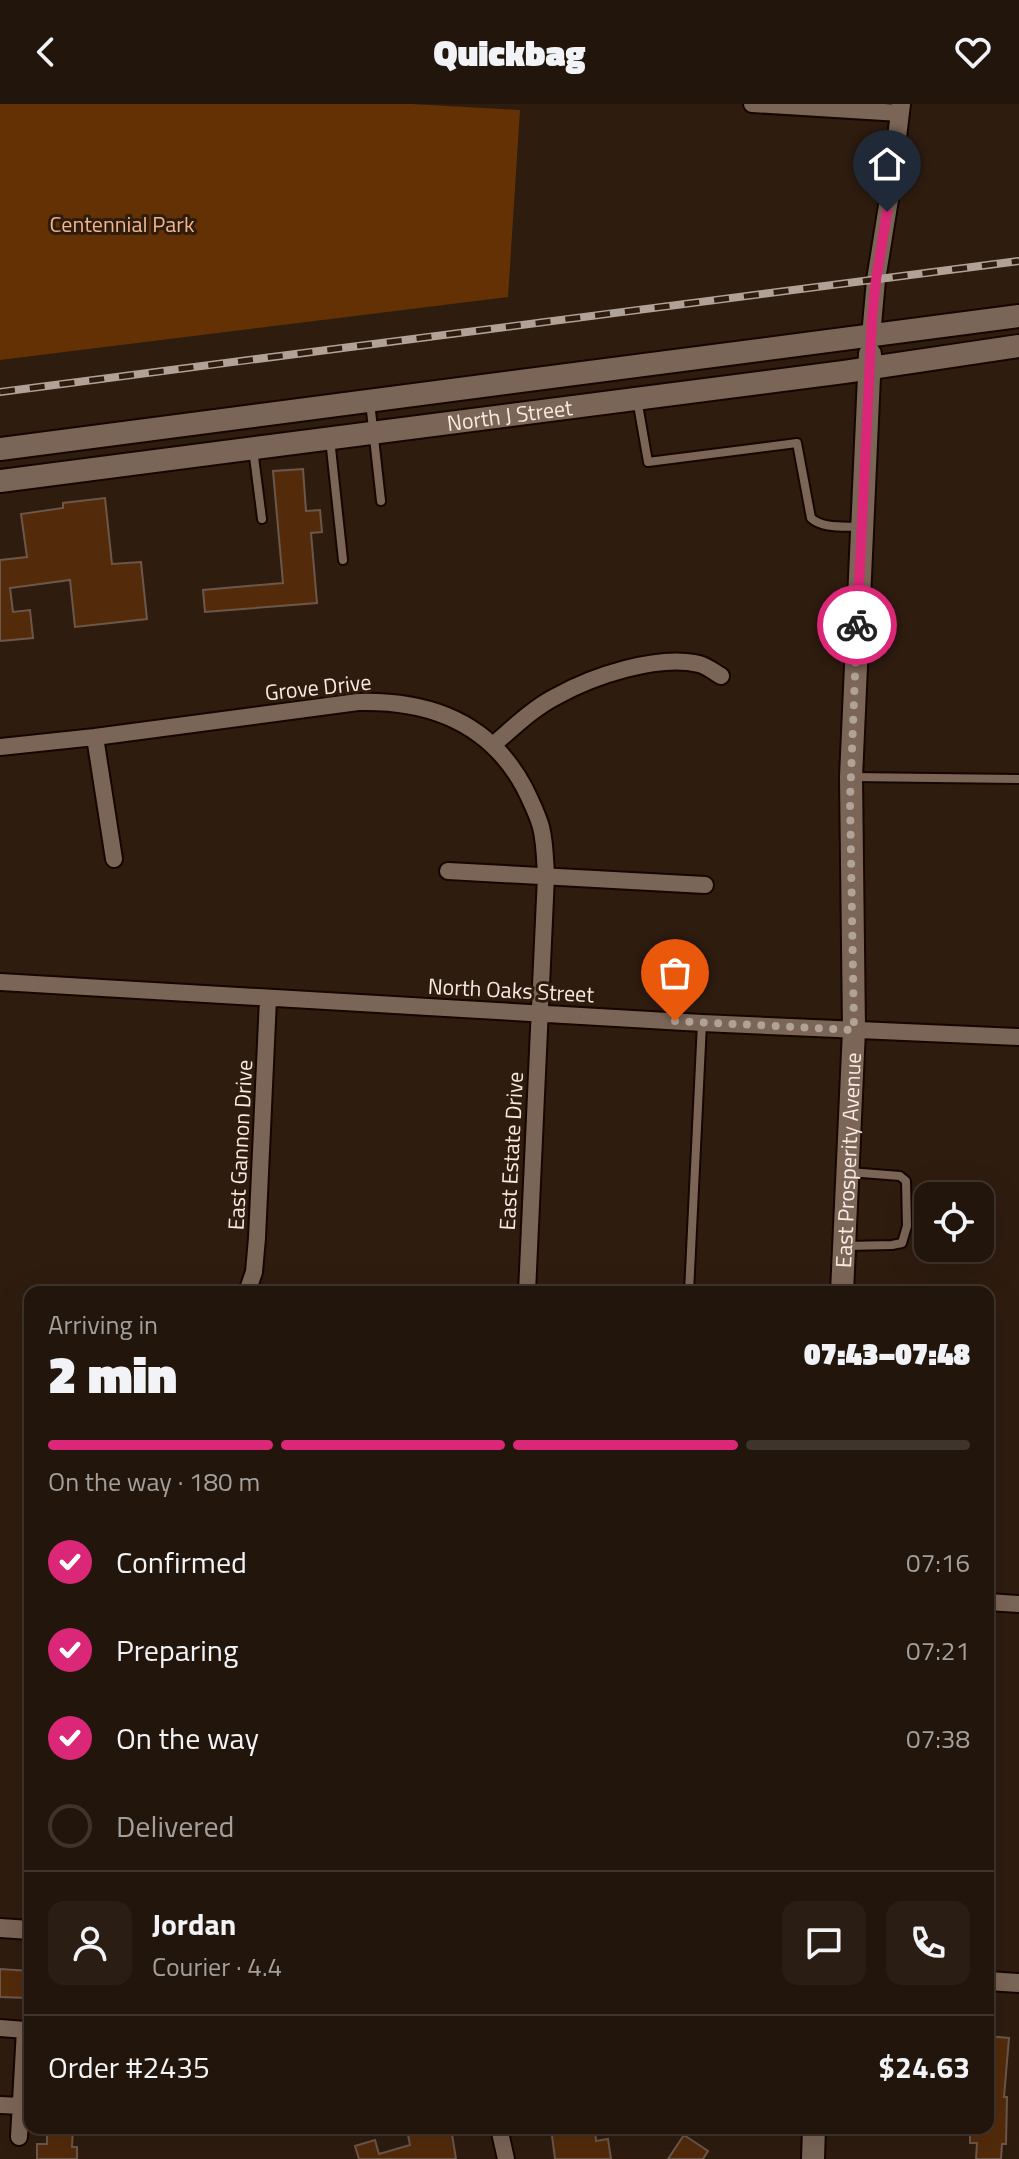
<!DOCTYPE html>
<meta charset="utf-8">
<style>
body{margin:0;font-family:"Titillium Web",sans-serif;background:#2a1e14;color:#f1f3f6;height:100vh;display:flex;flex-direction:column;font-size:30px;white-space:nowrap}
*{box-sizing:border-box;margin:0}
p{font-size:26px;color:#a29f9d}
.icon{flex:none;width:44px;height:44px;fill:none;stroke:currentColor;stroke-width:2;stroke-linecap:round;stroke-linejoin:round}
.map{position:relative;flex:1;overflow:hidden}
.details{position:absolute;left:24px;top:1182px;width:970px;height:848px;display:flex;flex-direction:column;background:#22150b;border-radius:16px;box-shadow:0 8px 32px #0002,0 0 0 2px #3f342c}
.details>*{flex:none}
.tools{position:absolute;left:914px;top:1078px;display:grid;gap:16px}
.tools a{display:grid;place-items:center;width:80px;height:80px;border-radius:16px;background:#22150b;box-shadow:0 8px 32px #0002,0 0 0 2px #3f342c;font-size:40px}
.pin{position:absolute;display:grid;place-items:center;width:68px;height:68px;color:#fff;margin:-82px -34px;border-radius:50% 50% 50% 0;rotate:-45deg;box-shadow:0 0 8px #0007}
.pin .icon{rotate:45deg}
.courier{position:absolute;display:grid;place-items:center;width:80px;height:80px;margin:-40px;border:6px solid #db2777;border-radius:50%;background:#fff;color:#222;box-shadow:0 2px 10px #0007}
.headline em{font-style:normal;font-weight:800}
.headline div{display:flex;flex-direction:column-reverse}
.headline{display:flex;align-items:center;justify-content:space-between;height:136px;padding:0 24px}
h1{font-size:52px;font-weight:800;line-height:60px}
.bar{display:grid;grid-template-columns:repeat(4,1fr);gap:12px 8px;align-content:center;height:96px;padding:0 24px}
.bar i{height:10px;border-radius:6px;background:#3f342c}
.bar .on{background:#db2777}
.bar p{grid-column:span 4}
.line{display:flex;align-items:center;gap:20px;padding:0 24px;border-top:2px solid #3f342c}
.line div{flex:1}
.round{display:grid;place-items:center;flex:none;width:84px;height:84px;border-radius:16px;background:#2a1e14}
ol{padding:0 24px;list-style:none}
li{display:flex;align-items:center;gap:24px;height:88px}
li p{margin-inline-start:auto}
li .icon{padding:8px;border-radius:50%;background:#db2777;color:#fff;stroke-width:4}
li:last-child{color:#a29f9d}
li i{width:44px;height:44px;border:4px solid #3f342c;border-radius:50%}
header{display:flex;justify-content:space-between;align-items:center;height:104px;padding:0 24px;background:#22150b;font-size:36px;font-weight:800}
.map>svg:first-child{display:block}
.green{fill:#633104}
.building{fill:#532b0b;stroke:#6d5749;stroke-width:2}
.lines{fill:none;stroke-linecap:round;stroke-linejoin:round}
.service-casing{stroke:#150600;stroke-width:12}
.minor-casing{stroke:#150600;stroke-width:20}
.tertiary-casing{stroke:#150600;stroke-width:22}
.secondary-casing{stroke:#150600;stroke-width:26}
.service{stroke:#7b6556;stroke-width:8}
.minor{stroke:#7b6556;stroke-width:16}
.tertiary{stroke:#7b6556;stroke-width:18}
.secondary{stroke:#7b6556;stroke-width:22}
.rail-casing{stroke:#b1a298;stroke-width:8}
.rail{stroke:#2e1c0f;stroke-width:5;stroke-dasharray:15;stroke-linecap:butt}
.done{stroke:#b1a298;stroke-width:8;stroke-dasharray:0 14.4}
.route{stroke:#db2777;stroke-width:10}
.labels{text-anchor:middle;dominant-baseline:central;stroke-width:6;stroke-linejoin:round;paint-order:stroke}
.park-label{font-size:22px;fill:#f3b58b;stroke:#2e1c0f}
.street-label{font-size:22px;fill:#f8eae2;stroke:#2e1c0f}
</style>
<header><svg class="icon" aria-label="back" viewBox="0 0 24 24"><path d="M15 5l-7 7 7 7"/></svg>Quickbag<svg class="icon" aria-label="heart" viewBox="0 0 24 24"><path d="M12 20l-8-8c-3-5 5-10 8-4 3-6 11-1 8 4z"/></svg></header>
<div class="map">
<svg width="1019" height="2055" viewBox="0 0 1019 2055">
<rect width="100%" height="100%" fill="#2e1c0f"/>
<path class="green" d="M0,0H412L520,6L508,193L0,256Z"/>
<path class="building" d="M303,365L306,407L320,406L322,428L311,429L317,499L205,508L203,486L283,479L273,367Z
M105,394L112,460L141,458L147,515L75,523L70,476L10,484L13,508L30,506L33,534L0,537V456L27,453L21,410L63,404V399Z
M0,1865L30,1867V1894L0,1893Z
M988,1932L1009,1934L1004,1993H1007L1006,2040H1002L1001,2055H976L977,2039H970V2024H988Z
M47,2024H73L72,2043H77V2055H37V2040H47Z
M418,2024H451L456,2055H359L355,2042L375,2036L379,2050L410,2041L408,2031L419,2030Z
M551,2024H595L596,2037L608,2035L611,2055H555Z
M684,2031L708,2047L703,2055H668Z"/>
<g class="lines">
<g class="service-casing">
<path id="service" d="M637,295L648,358L797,339L811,414C823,425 844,422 861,423
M370,298L381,397
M330,335L343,456
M253,345L262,415
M851,673L1019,675
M846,1142L892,1141L902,1139L907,1122L906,1077L900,1072L849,1068
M689,1188L702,919"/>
</g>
<g class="minor-casing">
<path id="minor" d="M752,0L900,9
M95,633L114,755
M493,641C513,624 533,604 557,592C593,572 658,550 699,560C707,562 714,568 721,572
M0,643L95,633L358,598C428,596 489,618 524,683C530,695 537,709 541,723C545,739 545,755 546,772L527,1188
M448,767L705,781
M0,878L702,919L1019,933
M247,1188L254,1168L257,1134L268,895
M988,1498L1019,1500
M0,1924L25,1926L19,2033
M0,2001L21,2002
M499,2024L506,2055"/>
</g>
<g class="tertiary-casing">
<path id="tertiary" d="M871,232L876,176L891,83L901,0
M0,1824L30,1826
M988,1877L1019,1879"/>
</g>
<g class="secondary-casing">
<g id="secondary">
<path d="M0,345L1019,212"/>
<path id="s1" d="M0,377L844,268L1019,242"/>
<path id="s2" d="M842,1188L854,926L851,673L870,250"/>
<path d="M813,2055L814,2024"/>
</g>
</g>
<use href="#service" class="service"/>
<use href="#minor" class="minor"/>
<use href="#tertiary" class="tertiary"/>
<use href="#secondary" class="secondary"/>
<g class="rail-casing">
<path id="rail" d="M0,288L1019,157"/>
</g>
<use href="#rail" class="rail"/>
</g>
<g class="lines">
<path class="done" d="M675,917L854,926L850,696L857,521"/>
<path class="route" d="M857,521L872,215L876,176L887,108"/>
</g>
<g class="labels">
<g class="park-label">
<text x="122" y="120">Centennial Park</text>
</g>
<g class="street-label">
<text stroke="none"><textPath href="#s1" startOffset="514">North J Street</textPath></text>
<text transform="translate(318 583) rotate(-6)">Grove Drive</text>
<text transform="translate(511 886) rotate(3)">North Oaks Street</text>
<text transform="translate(240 1041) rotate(-87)">East Gannon Drive</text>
<text transform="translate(511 1047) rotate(-87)">East Estate Drive</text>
<text stroke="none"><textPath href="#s2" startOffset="132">East Prosperity Avenue</textPath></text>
</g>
</g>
</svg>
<div class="tools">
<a><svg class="icon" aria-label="locate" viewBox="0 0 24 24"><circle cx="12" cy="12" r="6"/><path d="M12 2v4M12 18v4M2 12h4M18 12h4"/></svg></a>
</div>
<div class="pin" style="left:675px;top:917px;background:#ea580c"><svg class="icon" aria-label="bag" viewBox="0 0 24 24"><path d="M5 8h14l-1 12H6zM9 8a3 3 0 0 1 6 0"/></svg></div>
<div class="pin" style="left:887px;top:108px;background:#1f2937"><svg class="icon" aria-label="home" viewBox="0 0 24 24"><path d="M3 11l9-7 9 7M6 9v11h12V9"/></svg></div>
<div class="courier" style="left:857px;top:521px"><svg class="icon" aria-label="bike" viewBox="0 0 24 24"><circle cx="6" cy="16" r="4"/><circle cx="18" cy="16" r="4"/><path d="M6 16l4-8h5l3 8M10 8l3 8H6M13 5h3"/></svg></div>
<section class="details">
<div class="headline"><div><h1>2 min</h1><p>Arriving in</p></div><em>07:43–07:48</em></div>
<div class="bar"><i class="on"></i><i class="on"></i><i class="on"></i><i></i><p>On the way · 180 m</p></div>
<ol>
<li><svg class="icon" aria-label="check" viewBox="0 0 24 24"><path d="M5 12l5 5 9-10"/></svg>Confirmed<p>07:16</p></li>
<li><svg class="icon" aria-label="check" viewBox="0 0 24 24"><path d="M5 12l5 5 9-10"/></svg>Preparing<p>07:21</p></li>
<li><svg class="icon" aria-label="check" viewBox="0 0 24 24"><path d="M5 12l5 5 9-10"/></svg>On the way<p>07:38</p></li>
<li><i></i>Delivered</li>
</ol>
<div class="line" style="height:144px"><a class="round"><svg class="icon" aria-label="person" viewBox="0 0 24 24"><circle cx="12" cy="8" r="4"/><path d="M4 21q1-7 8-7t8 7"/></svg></a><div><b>Jordan</b><p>Courier · 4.4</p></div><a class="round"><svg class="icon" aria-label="chat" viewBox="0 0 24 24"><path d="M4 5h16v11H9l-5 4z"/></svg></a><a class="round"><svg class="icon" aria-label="phone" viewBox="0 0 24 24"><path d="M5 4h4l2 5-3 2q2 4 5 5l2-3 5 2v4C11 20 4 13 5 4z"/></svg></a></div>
<div class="line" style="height:104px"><div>Order #2435</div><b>$24.63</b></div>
</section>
</div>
